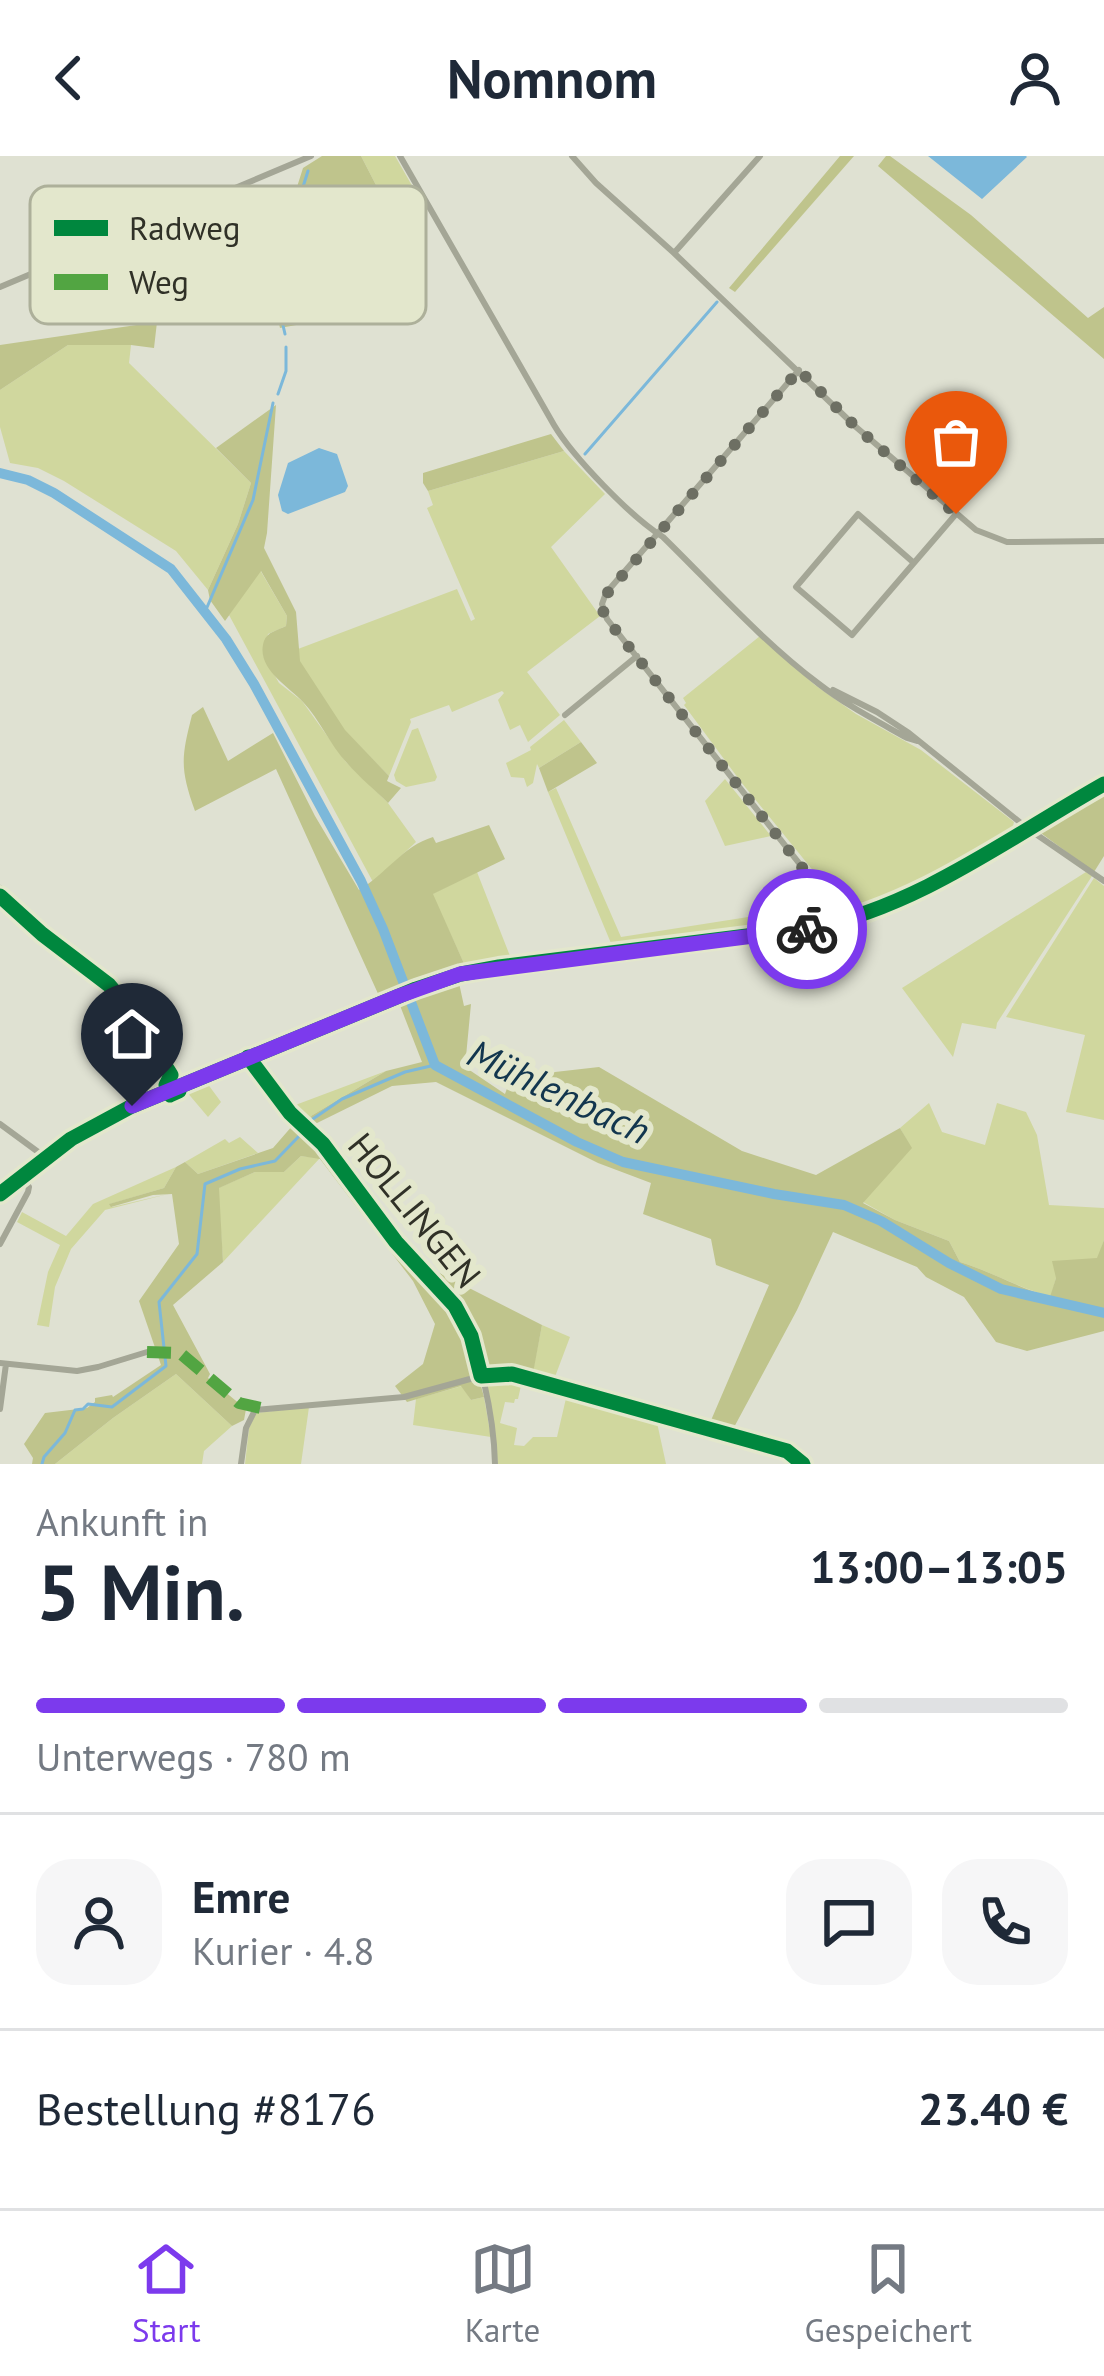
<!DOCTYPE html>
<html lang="de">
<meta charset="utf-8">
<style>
body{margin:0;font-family:"PT Sans",sans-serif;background:#f6f6f7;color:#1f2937;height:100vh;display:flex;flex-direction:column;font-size:45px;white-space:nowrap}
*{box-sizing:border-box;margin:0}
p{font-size:39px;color:#747a83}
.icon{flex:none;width:66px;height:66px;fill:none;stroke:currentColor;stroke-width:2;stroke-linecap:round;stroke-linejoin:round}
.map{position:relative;height:1308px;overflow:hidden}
.panel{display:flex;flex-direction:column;background:#fff;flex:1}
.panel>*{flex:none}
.pin{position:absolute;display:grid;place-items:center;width:102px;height:102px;color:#fff;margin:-123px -51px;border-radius:50% 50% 50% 0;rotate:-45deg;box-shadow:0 0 12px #0007}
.pin .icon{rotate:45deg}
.courier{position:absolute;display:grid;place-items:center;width:120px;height:120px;margin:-60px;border:9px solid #7c3aed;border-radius:50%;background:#fff;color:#222;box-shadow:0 3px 15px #0007}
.head em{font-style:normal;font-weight:700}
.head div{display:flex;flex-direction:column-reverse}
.head{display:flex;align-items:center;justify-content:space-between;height:204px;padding:0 36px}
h1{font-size:78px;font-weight:700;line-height:90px}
.bar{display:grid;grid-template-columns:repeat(4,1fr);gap:18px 12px;align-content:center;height:144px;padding:0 36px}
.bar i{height:15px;border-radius:9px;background:#e0e1e3}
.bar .active{background:#7c3aed}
.bar p{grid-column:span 4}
.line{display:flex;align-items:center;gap:30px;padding:0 36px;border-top:3px solid #e0e1e3}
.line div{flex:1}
.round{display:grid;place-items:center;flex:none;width:126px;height:126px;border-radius:36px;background:#f6f6f7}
header{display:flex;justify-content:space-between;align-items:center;height:156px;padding:0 36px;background:#fff;font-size:54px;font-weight:700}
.tab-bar{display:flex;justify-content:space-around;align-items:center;height:168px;border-top:3px solid #e0e1e3;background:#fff;font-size:33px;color:#747a83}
.tab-bar a{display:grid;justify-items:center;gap:6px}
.tab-bar .active{color:#7c3aed}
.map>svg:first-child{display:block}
.green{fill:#d0d79e}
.forest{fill:#bfc48c}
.water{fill:#7cb8da}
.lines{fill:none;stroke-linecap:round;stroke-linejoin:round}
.stream{stroke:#7cb8da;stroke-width:3}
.river{stroke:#7cb8da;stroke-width:10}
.street{stroke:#a4a696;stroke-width:6}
.secondary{stroke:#a4a693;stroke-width:9}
.quiet{stroke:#52a542;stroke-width:12;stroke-dasharray:24 12;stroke-linecap:butt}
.cycleway-casing{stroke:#e3e7cc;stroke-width:22}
.cycleway{stroke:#00873e;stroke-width:15}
.done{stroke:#6d6f63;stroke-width:12;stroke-dasharray:0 21.6}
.route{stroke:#7c3aed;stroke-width:15}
.labels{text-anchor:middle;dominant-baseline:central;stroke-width:12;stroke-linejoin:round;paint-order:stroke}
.street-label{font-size:36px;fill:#303127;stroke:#e3e7cc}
.water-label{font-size:39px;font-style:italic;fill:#12364e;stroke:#e3e7cc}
.key{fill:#e3e7cc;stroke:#adb09a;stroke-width:3}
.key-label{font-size:33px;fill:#303127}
</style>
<header><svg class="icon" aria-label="back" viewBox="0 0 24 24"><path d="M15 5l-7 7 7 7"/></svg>Nomnom<svg class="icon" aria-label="person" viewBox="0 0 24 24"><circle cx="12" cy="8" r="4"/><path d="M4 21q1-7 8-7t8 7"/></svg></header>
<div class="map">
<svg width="1104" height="1308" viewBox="0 0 1104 1308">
<rect width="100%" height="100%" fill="#dfe1d2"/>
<path class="green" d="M361,0H395L426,54L395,66Z
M68,189H131L129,207L251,327L238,368L208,434L176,395L64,325L38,312L10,307L0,271V234Z
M564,295L605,338L551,391L600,460L527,516L560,559L528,586L520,569L510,574L498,544L504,537L502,535L452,556L449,549L410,563L411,566L389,620L344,574L299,505L298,493L457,433L471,465L475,463L427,352L433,349L428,335Z
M260,414L287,460L286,470L268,478L263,499L279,527L302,545L346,606L388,647L416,686L373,726L229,459Z
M760,480L815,529L856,558L921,594L1014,666L1011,678L894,743L850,755L841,749L741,626L684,549L686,547L683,542Z
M564,564L581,586L539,612L537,608L533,627L527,631L524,622L511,621L506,607L531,594L530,591Z
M418,572L437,621L435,625L406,631L396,625L394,619L412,574Z
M725,623L771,680L725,690L705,645Z
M556,632L621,781L825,749L823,761L812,767L613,792L548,636Z
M477,716L512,805L466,812L432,738Z
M1086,716L1092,720L997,867L996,873L962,867L953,901L902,832Z
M1094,722L1104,730V964L1066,956L1085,879L1006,861Z
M386,915L311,960L313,969L290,951Z
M207,927L221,946L208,961L186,935Z
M929,947L942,976L985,989L997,947L1026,956L1037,979L1049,1049L1104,1052V1084L1098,1102L1056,1122L1051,1141C1019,1132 992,1116 960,1106L949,1085L895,1064L863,1046L911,992L900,972Z
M240,981L258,997L198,1018L185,1006L225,983L229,987Z
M301,1000L320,1002L223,1106L218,1032L255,1016H284Z
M176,1011L164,1032L110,1048L112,1051L172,1037L105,1054L71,1093L55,1131L49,1171L37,1169L48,1116L60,1089L17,1066L22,1056L66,1080L93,1048Z
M542,1169L570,1181L553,1226L532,1219Z
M176,1218L232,1270L204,1295L202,1308H55L113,1262Z
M500,1218L522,1225L518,1243H515L514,1247L505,1246L500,1267L517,1272L514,1289L524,1290L533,1281H557L567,1238L656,1262L666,1308H498L486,1225L489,1221Z
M462,1230L471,1244L484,1241L491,1281L413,1269L416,1243Z
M309,1251L301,1308H245L249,1272L256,1257Z"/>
<path class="forest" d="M322,0H361L395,66L271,113L303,12Z
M840,0H854L735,136L729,132Z
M886,0H890L971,59L1088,162L1104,151V203L878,10Z
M287,118L307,167L280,172L269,124Z
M157,166L154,192L131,189H68L0,234V189Z
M276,249L267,377L264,392L296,456L300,505L345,574L389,620L387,625L401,632L388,647C375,634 359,621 347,607C330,589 320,564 303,546C288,530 255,512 264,485C267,476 278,474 286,470L287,460L261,415L225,465L210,444L208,434L238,368L251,327L216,292Z
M551,278L564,295L428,335L423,327V317Z
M203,551L228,605L273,577L315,660L359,734C386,718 403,690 433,681L436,687L489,669L505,703L433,738L466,812L380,842L276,613L195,655C180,613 181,602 192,559Z
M581,586L597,607L548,636L539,612Z
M1104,639V700L1094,716L1038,675Z
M459,827L464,850L471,848L465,911L505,938L511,921L599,911L742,995L816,1019L900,972L912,992L863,1047L895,1064L949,1085L960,1106C992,1116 1019,1132 1050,1141L1056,1122L1052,1105L1097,1102L1104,1084V1175L1027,1195L996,1186L964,1141L926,1121L917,1111L833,1076L797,1154L732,1275L709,1269L769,1129L716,1109L711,1083L643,1058L651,1027L598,1007L436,926L392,930L313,969L311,960L386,915L422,906L399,847Z
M293,969L325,996L408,1101L542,1169L531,1228L508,1219H478L484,1241L471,1244L461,1230L407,1246L395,1230L423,1208L435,1168L413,1125L320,1003L301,1000L284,1016H255L219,1032L223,1106L173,1149L210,1218L208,1222L246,1253L244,1264L232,1270L176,1218L113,1262L55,1308H32L33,1302L24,1288L45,1257L87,1252L95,1246V1242L112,1239L113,1241L161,1209L139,1145L179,1088L172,1038L153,1039L111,1051L109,1048L164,1032L176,1011L185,1006L198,1018L273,992Z"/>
<path class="water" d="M928,0H1026L1027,1L982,43Z
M319,292L337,298L348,330L345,336L288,358L282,355L278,339L288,307Z"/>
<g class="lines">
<path class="stream" d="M285,178L273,126L308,15
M278,238L286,215V191
M585,298L717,146
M205,456L253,344L273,247
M42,1308L44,1301L65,1277L75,1254L83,1253L88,1248L112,1251L166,1210L159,1146L197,1098L205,1028L240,1013L275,1005L302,977L307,967L342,943L405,916L435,909"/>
<path class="river" d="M0,317L28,324L54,337L171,413L226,483L254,528L361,725L383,773L435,909L577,986L623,1006L774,1038L844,1049L881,1065L949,1107L1001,1133L1104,1157"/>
<path class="street" d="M400,0L554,269C573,301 631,361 663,381C714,431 762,485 819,528C846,549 877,565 907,582L917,585
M572,0L596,27L674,97
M760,0L674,97L856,271L976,374L1007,386L1104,385
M232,35L261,107L264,130
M0,131L311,0
M799,214L606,437L602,448L607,463L843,763
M914,407L858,358L796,431L852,479L956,358
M833,534L877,556L909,577L1027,672L1104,725
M565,559L637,500
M0,732L39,768L98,812L121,834L183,928
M248,901L290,957L323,988L396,1086L455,1150C480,1189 494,1262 495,1308
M0,968L45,1001
M0,1088L28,1036L29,1031L23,1022
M0,1207L77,1215L98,1211L147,1196
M0,1253L6,1208
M241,1308L246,1272L255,1254L404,1241L481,1220L501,1217L787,1295L803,1308"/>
<path class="secondary" d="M0,1038L71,983L132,950L416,833L461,818L499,811L811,772C918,751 1010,681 1104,628"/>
<path class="quiet" d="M147,1196L180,1197L239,1247L261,1252"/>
<g class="cycleway-casing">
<path id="cycleway" d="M0,740L42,778L109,829L130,854L171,919L166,929L170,939L179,935
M248,901L290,957L323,988L396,1086L455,1150L471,1180L481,1220L512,1218L787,1295L803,1308
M0,1038L71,983L132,950L416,833L461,818L499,811L811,772C918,751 1010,681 1104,628"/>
</g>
<use href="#cycleway" class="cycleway"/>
</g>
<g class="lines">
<path class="done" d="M807,773L845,766L607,463L603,455V442L799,214L856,271L956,358"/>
<path class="route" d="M132,950L399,840L460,818L807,773"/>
</g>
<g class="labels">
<g class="street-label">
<text transform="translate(415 1054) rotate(51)">HOLLINGEN</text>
</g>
<g class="water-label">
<text transform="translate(559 935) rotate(25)">Mühlenbach</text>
</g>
</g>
<rect x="30" y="30" width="396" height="138" rx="18" class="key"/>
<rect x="54" y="64" width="54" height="16" fill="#00873e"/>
<rect x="54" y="118" width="54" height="16" fill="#52a542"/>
<g class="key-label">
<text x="129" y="84">Radweg</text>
<text x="129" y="138">Weg</text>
</g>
</svg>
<div class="pin" style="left:956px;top:358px;background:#ea580c"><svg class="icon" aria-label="bag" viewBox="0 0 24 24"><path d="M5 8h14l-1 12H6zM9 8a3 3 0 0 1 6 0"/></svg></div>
<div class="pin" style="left:132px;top:950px;background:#1f2937"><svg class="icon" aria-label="home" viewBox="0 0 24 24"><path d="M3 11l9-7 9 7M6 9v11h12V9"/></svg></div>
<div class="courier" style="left:807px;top:773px"><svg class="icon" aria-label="bike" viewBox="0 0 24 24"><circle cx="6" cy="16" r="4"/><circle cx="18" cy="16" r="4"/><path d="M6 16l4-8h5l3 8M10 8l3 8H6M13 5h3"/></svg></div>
</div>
<section class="panel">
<div class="head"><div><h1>5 Min.</h1><p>Ankunft in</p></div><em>13:00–13:05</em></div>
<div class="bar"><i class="active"></i><i class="active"></i><i class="active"></i><i></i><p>Unterwegs · 780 m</p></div>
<div class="line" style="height:216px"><a class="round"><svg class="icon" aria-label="person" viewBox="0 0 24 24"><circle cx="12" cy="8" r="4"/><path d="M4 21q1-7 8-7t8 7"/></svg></a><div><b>Emre</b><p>Kurier · 4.8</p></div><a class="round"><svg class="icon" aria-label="chat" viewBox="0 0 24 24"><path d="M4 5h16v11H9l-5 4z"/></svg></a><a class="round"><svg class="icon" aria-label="phone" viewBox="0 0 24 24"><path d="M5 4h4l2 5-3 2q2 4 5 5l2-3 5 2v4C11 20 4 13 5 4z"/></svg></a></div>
<div class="line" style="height:156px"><div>Bestellung #8176</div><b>23.40 €</b></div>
</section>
<nav class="tab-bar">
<a class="active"><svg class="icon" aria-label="home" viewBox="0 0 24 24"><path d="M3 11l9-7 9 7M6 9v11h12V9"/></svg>Start</a>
<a><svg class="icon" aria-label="map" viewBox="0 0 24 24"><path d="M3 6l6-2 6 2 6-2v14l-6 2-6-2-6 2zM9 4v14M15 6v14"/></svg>Karte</a>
<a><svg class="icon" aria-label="saved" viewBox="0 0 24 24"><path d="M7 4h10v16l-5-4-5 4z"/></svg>Gespeichert</a>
</nav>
